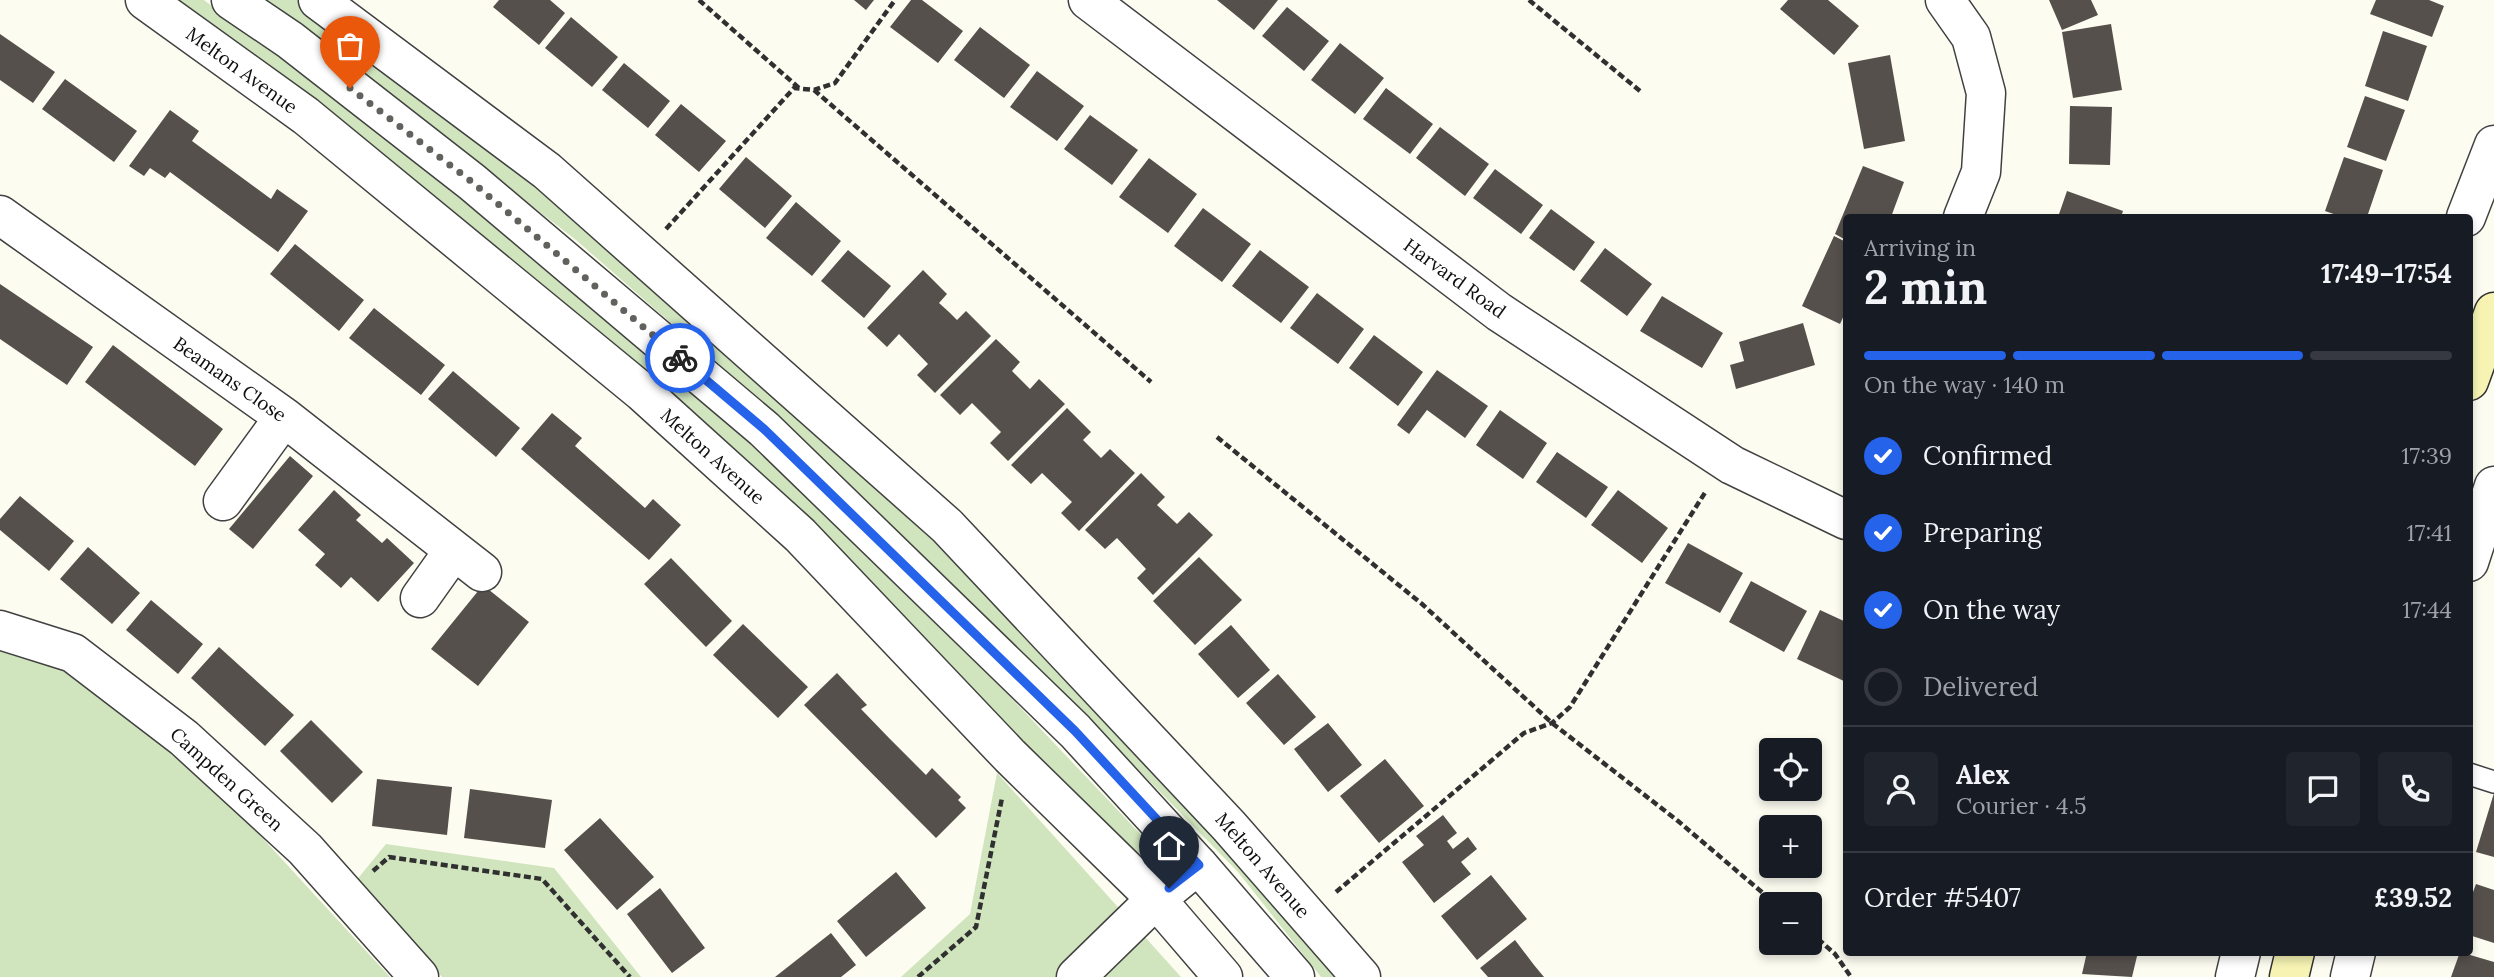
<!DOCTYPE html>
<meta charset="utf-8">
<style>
body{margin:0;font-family:Lora,serif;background:#20242c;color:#f1f3f6;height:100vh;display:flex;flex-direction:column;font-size:26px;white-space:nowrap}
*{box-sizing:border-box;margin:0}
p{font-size:23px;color:#9ea1a6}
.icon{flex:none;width:38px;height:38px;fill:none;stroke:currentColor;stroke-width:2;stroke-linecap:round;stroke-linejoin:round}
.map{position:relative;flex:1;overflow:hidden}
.drawer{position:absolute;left:1843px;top:214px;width:630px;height:742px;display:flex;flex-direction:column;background:#171b24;border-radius:7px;box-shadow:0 4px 10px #0003}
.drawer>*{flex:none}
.fabs{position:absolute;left:1759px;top:738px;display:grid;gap:14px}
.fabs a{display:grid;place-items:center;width:63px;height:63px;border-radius:7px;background:#171b24;box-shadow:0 4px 10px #0003;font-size:35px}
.pin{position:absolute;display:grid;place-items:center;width:60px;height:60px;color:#fff;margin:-72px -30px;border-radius:50% 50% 50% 0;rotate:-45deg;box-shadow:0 0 7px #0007}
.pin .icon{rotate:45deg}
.courier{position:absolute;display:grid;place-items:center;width:70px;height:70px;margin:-35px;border:5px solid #2563eb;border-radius:50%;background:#fff;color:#222;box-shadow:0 2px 9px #0007}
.headline em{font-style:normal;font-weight:800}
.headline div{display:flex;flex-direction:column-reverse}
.headline{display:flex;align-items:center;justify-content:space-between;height:119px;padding:0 21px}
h1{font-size:46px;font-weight:800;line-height:52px}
.bar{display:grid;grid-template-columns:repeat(4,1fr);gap:10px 7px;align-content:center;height:84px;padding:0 21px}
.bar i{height:9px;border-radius:5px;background:#363941}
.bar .on{background:#2563eb}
.bar p{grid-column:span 4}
.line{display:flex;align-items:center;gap:18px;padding:0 21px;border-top:2px solid #363941}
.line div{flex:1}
.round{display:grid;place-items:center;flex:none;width:74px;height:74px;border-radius:7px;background:#20242c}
ol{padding:0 21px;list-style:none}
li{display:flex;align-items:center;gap:21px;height:77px}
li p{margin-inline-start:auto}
li .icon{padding:7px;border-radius:50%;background:#2563eb;color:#fff;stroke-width:4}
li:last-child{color:#9ea1a6}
li i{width:38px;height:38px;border:4px solid #363941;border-radius:50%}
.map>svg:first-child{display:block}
.green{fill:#d0e5be}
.building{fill:#56504c}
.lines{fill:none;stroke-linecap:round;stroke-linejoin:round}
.service-casing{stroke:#414141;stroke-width:24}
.minor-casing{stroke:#414141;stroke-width:41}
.tertiary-casing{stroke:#414141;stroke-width:41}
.secondary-casing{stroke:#303030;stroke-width:41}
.path{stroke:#303030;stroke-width:4.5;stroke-dasharray:7 3.5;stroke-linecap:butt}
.service{stroke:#fff;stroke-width:21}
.minor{stroke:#fff;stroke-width:38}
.tertiary{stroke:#fff;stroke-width:38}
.secondary{stroke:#f6f3b3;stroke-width:38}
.done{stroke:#62615d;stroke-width:7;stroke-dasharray:0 12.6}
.route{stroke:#2563eb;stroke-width:9}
.labels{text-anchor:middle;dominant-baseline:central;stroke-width:7;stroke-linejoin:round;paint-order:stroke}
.street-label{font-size:19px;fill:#0e0e0e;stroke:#fff}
</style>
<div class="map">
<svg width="2494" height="977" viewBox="0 0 2494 977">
<rect width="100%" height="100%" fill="#fdfcf1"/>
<path class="green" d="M159,0H204L532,250L713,408L838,522L941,624L1148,842L1146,852L1138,857L829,549Z
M265,0H297L391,66L517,163L918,520L1345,977H1321L1238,872L1044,673L785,423L576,240Z
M0,651L59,662L179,747L390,977H0Z
M997,773L1181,977H901L970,914Z
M386,844L554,868L641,977H442L355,882Z"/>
<path class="building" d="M499,0H550L565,13L539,45L493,7Z
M854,0H874L866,10Z
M911,0H922L963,31L938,63L890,27Z
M1217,0H1278L1254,30Z
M1788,0H1828L1859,26L1834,55L1780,9Z
M2049,0H2091L2098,15L2062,30Z
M2376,0H2429L2444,6L2432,37L2370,14Z
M1287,7L1329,41L1304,71L1262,36Z
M571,17L618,57L592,87L545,48Z
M2111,24L2122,90L2073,98L2062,32Z
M980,27L1030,65L1004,98L954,60Z
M2383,31L2427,46L2408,101L2365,86Z
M0,34L55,72L33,103L0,80Z
M1340,43L1384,78L1355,114L1311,80Z
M1890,55L1905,141L1864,149L1848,63Z
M624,63L670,101L648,128L602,90Z
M1037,71L1084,106L1057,141L1010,107Z
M65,79L137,131L114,162L42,109Z
M1386,88L1433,124L1410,154L1363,119Z
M2365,96L2405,110L2386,161L2347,147Z
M681,104L726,141L699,172L655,135Z
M2070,106L2112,107L2110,165L2069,164Z
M170,110L199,131L192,141L271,199L277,189L308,211L278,252L170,172L165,178L150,168L144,176L129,166Z
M1090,115L1138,150L1112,185L1064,149Z
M1440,127L1489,164L1465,196L1416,158Z
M746,157L792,196L765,228L719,189Z
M2344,157L2383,170L2367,217H2342L2325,211Z
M1149,158L1197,194L1168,233L1119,197Z
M1863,166L1904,182L1891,217H1846V240L1835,234Z
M1495,169L1543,205L1521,234L1473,198Z
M2067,191L2123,211L2121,217H2058Z
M796,202L841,241L812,276L766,238Z
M1203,208L1251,244L1222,282L1174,246Z
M1551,209L1595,242L1574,271L1529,238Z
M1834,236L1846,242V311L1840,324L1802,306Z
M295,244L364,300L339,331L270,274Z
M1605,248L1652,284L1627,316L1580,281Z
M848,250L891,286L864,318L821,281Z
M1260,250L1309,287L1281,323L1232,286Z
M923,270L947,294L939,303L949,312L957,320L966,311L991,336L935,393L917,375L928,364L899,334L887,347L867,328Z
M0,284L93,347L67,385L0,339Z
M1317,293L1364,329L1338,364L1290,328Z
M1662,296L1723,333L1702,368L1640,331Z
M374,308L445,365L421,395L349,338Z
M1803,323L1815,365L1736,389L1730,365L1744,361L1739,342Z
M1374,335L1423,372L1398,406L1349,368Z
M996,339L1020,362L1012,371L1030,389L1039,379L1065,404L1008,461L990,443L1001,432L972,403L960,415L940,395Z
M113,345L223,429L195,466L85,382Z
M1437,370L1488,406L1465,438L1427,410L1409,434L1397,425Z
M453,371L520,428L496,457L428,399Z
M1067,408L1091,432L1083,440L1101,458L1110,449L1135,473L1079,531L1061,513L1072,502L1042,473L1031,484L1011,465Z
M1500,410L1547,443L1523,479L1476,445Z
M552,413L582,438L575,446L645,508L653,499L681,525L649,560L521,449Z
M1557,452L1608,487L1586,518L1536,482Z
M290,456L313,476L253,549L229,529Z
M1141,473L1165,497L1157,505L1177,524L1189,512L1213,535L1153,595L1137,578L1146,569L1117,538L1105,549L1085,530Z
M334,490L361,515L356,520L382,543L387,538L414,563L378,602L351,577L341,588L315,565L325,554L298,530Z
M1618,490L1668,528L1642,563L1591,525Z
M20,496L74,541L49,571L0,530V519Z
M1688,543L1743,573L1720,613L1665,583Z
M88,547L140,593L112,624L60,579Z
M1199,557L1242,600L1195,645L1153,601Z
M671,558L732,621L706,647L644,584Z
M1751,581L1807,611L1784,652L1729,622Z
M483,585L529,622L478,686L431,649Z
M151,600L203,644L178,674L126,630Z
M1820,610L1846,622V682L1797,659Z
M743,624L808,687L778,718L713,655Z
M1231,625L1270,670L1238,698L1198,654Z
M219,647L294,715L265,746L191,678Z
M837,673L867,705L861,709L889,738L926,775L932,768L961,797L958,800L966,808L936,838L804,705Z
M1278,674L1316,717L1284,745L1246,703Z
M311,720L363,772L332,803L280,751Z
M1328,723L1362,765L1328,792L1294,749Z
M1385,759L1424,806L1379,843L1340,796Z
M377,779L452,787L447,835L372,826Z
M470,789L552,800L545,848L464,838Z
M2494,793V857L2476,852Z
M1443,815L1457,833L1447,841L1453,849L1468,837L1477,849L1461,862L1471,874L1434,903L1402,862L1424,845L1416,836Z
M600,818L654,877L617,910L564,850Z
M896,872L926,908L866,957L837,921Z
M1491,875L1527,919L1477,960L1441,916Z
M2476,884L2494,890V943L2469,935V903Z
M660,888L705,948L672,973L627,914Z
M831,933L856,965L841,977H775Z
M1515,940L1534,965L1544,977H1488L1480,968Z
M2087,952H2138L2132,977L2082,974Z
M2460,952L2494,962V977H2451Z"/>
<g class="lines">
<g class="service-casing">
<path id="service" d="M2469,774L2494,782"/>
</g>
<g class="minor-casing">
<path id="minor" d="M145,0L306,116L642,392L800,535L1010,756L1156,899L1223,977
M318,0L547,171L947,526L1229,826L1361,977
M1088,0L1499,312L1732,465L1846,520
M1945,0L1971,37L1986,93L1981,172L1963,217
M0,215L284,417L482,572
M2466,217L2494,145
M223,501L284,417
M2469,562L2494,486
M420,598L454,550
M0,630L73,653L184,738L305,849L419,977
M1076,977L1156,899L1198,865
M2235,977L2241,952
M2350,977L2356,952"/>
</g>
<g class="tertiary-casing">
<path id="tertiary" d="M231,0L290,40L472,182L764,429L1075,731L1198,865L1295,977"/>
</g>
<g class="secondary-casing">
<path id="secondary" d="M2469,381L2494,312
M2289,977L2295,952"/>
</g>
<path class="path" d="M699,0L799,88
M1529,0L1640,91
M814,90L1151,382
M666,229L794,88L814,90L835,83L895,0
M1217,437L1422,604L1552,723L1678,821L1777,905
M373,871L389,857L542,879L630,977
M1336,892L1524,733L1552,723L1570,707L1706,491
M1810,932L1835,954L1851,977
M918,977L976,927L1002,798"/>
<use href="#service" class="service"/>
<use href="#minor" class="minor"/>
<use href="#tertiary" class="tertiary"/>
<use href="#secondary" class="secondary"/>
</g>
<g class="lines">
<path class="done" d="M350,88L472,182L680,358"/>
<path class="route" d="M680,358L764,429L1075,731L1199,865L1169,888"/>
</g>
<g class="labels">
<g class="street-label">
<text transform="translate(242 70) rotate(36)">Melton Avenue</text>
<text transform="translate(1455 278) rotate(36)">Harvard Road</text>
<text transform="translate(230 379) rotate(35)">Beamans Close</text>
<text transform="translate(713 456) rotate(42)">Melton Avenue</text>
<text transform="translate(227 779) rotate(42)">Campden Green</text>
<text transform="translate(1263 865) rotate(49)">Melton Avenue</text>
</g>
</g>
</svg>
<div class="fabs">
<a><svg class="icon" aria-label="locate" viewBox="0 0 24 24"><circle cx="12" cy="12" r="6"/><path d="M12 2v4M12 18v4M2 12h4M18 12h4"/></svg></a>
<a>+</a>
<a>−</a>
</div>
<div class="pin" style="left:350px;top:88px;background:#ea580c"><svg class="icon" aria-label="bag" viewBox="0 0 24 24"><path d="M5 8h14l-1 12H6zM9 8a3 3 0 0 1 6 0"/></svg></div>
<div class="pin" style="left:1169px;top:888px;background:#1f2937"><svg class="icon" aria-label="home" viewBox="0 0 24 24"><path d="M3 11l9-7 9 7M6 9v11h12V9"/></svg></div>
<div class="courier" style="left:680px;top:358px"><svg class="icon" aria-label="bike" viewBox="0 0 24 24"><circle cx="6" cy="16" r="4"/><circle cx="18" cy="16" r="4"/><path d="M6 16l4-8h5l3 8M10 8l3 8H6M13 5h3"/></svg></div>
<section class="drawer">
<div class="headline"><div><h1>2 min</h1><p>Arriving in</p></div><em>17:49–17:54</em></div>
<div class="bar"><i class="on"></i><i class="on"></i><i class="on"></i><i></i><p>On the way · 140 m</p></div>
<ol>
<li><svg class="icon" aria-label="check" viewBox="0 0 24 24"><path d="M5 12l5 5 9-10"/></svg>Confirmed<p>17:39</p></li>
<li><svg class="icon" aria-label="check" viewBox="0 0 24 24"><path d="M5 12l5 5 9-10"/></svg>Preparing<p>17:41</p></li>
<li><svg class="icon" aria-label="check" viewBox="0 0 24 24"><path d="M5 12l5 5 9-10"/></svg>On the way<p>17:44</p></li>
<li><i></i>Delivered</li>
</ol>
<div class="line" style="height:126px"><a class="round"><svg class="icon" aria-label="person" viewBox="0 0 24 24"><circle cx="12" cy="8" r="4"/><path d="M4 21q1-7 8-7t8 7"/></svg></a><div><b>Alex</b><p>Courier · 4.5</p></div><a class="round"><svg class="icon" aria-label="chat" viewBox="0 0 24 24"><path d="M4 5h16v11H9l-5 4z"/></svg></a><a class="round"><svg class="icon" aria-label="phone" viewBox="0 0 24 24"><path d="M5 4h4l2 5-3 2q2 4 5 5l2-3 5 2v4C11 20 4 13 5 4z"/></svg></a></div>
<div class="line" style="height:91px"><div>Order #5407</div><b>£39.52</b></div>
</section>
</div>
